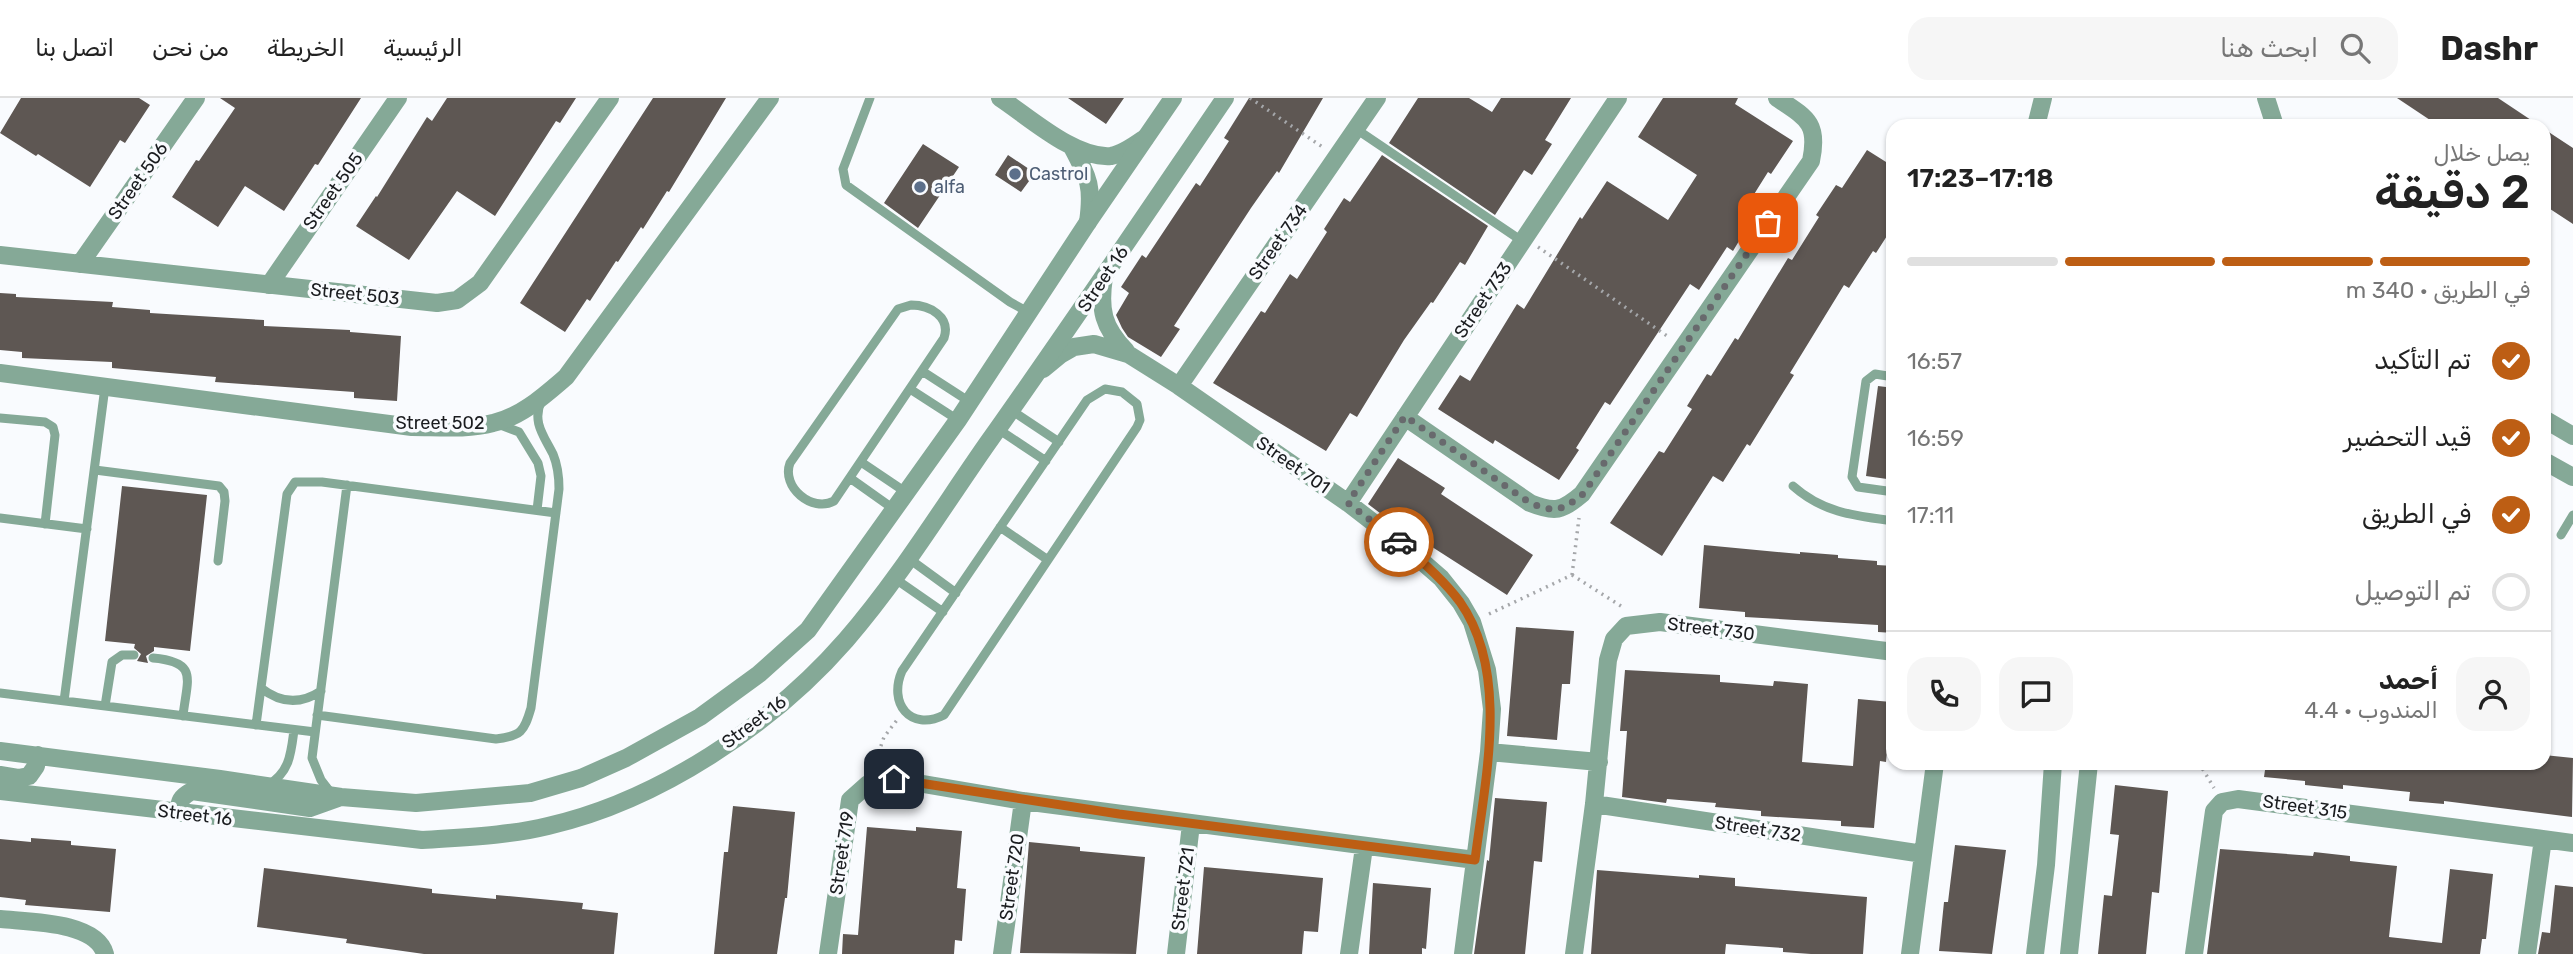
<!DOCTYPE html>
<html lang="ar">
<meta charset="utf-8">
<style>
body{margin:0;font-family:Rubik,"Noto Sans Arabic",sans-serif;background:#f6f6f6;color:#222;direction:rtl;height:100vh;display:flex;flex-direction:column;font-size:26px;white-space:nowrap}
*{box-sizing:border-box;margin:0}
p{font-size:23px;color:#767676}
.icon{flex:none;width:38px;height:38px;fill:none;stroke:currentColor;stroke-width:2;stroke-linecap:round;stroke-linejoin:round}
.map{position:relative;flex:1;overflow:hidden;direction:ltr}
.drawer{position:absolute;left:1886px;top:21px;width:665px;height:651px;display:flex;flex-direction:column;background:#fff;border-radius:21px;box-shadow:0 2px 5px #0004;direction:rtl}
.drawer>*{flex:none}
.pin{position:absolute;display:grid;place-items:center;width:60px;height:60px;color:#fff;margin:-30px;border-radius:14px;box-shadow:0 4px 10px #0006}
.courier{position:absolute;display:grid;place-items:center;width:70px;height:70px;margin:-35px;border:5px solid #bd5e14;border-radius:50%;background:#fff;color:#222;box-shadow:0 2px 9px #0007}
.headline em{font-style:normal;font-weight:600}
.headline div{display:flex;flex-direction:column-reverse}
.headline{display:flex;align-items:center;justify-content:space-between;height:119px;padding:0 21px}
h1{font-size:46px;font-weight:600;line-height:52px}
.bar{display:grid;grid-template-columns:repeat(4,1fr);gap:10px 7px;align-content:center;height:84px;padding:0 21px}
.bar i{height:9px;border-radius:5px;background:#e0e0e0}
.bar .selected{background:#bd5e14}
.bar p{grid-column:span 4}
.line{display:flex;align-items:center;gap:18px;padding:0 21px;border-top:2px solid #e0e0e0}
.line div{flex:1}
.round{display:grid;place-items:center;flex:none;width:74px;height:74px;border-radius:21px;background:#f6f6f6}
ol{padding:0 21px;list-style:none}
li{display:flex;align-items:center;gap:21px;height:77px}
li p{margin-inline-start:auto}
li .icon{padding:7px;border-radius:50%;background:#bd5e14;color:#fff;stroke-width:4}
li:last-child{color:#767676}
li i{width:38px;height:38px;border:4px solid #e0e0e0;border-radius:50%}
header{display:flex;align-items:center;gap:42px;box-sizing:border-box;height:98px;padding:0 35px;background:#fff;border-bottom:2px solid #e0e0e0}
header strong{font-size:33px}
nav{display:flex;gap:38px;margin-inline-start:auto;font-size:24px}
.search{width:490px;height:63px;background:#f6f6f6;display:flex;align-items:center;gap:18px;box-sizing:border-box;padding:0 24px;border-radius:21px;color:#767676;font-size:26px}
.map>svg:first-child{display:block}
.building{fill:#5e5753}
.lines{fill:none;stroke-linecap:round;stroke-linejoin:round}
.path{stroke:#a5a7aa;stroke-width:3.5;stroke-dasharray:2 5;stroke-linecap:butt}
.service{stroke:#85a997;stroke-width:9}
.minor{stroke:#85a997;stroke-width:18}
.tertiary{stroke:#85a997;stroke-width:18}
.done{stroke:#686a6d;stroke-width:7;stroke-dasharray:0 12.6}
.route{stroke:#bd5e14;stroke-width:9}
.service-dot{fill:#5c6f8a;stroke:#f9fbfe;stroke-width:2.5}
.labels{text-anchor:middle;dominant-baseline:central;stroke-width:7;stroke-linejoin:round;paint-order:stroke}
.service-label{font-size:18px;fill:#4e5e75;stroke:#f9fbfe;text-anchor:start}
.street-label{font-size:18px;fill:#1a1c1f;stroke:#f9fbfe}
</style>
<header>
<strong>Dashr</strong>
<div class="search"><svg class="icon" aria-label="search" viewBox="0 0 24 24"><circle cx="10" cy="10" r="6"/><path d="M15 15l6 6"/></svg>ابحث هنا</div>
<nav><a>الرئيسية</a><a>الخريطة</a><a>من نحن</a><a>اتصل بنا</a></nav>
</header>
<div class="map">
<svg width="2573" height="856" viewBox="0 0 2573 856">
<rect width="100%" height="100%" fill="#f9fbfe"/>
<path class="building" d="M21,0H139L150,7L125,45L120,42L90,89L38,56L36,58L0,35Z
M220,0H361L318,67L315,66L284,113L245,88L218,129L172,99L196,62L199,63L235,10Z
M447,0H576L560,25L556,23L495,118L457,93L409,162L356,128L376,98L377,99L427,19L432,23Z
M653,0H726L669,94L667,93L643,131L641,129L618,164L616,163L590,203L587,201L565,234L520,205Z
M1068,0H1124L1106,26Z
M1249,0H1323L1279,75L1277,73L1251,110L1174,228L1180,231L1161,259L1128,239L1122,230L1116,217L1129,195L1121,189L1142,157L1146,160L1196,85L1200,88L1229,43L1224,40Z
M1418,0H1469L1492,14L1501,0H1571L1545,42L1552,46L1532,77L1524,72L1495,117L1389,45Z
M1663,0H1738L1735,6L1793,43L1771,76L1768,74L1741,117L1751,123L1733,153L1727,149L1699,192L1690,186L1610,307L1605,304L1576,350L1579,352L1559,382L1495,342L1493,346L1438,311L1460,277L1470,283L1517,206L1524,211L1580,119L1582,121L1607,83L1668,122L1697,77L1638,39Z
M2397,0H2498L2540,28H2439Z
M2544,31L2573,50V126L2544,107Z
M923,46L959,69L918,130L884,105Z
M1867,52L1894,69V127L1876,155L1873,153L1849,190L1844,187L1790,275L1794,277L1750,348L1747,346L1723,384L1713,378L1662,458L1610,425L1659,353L1664,355L1692,311L1687,308L1707,276L1711,278L1735,240L1738,242L1788,160L1792,162L1819,119L1816,117L1836,87L1842,90Z
M1008,57L1035,75L1021,94L995,77Z
M1382,57L1488,128L1465,167L1460,164L1433,205L1431,204L1404,242L1357,319L1350,315L1326,353L1213,285L1261,213L1265,215L1290,176L1297,181L1327,134L1324,131L1344,100L1350,104Z
M0,195L16,196V199L113,204L112,209L150,212V215L264,222V228L350,232V234L401,238L397,303L354,300V294L215,284L216,279L112,270V264L22,260V254L0,252Z
M1878,288L1894,290V382L1866,378Z
M1398,360L1445,390L1441,396L1533,457L1507,497L1415,438L1413,440L1405,434L1368,406Z
M122,388L207,397L190,553L154,549V553L146,558L148,565L137,563L141,556L134,550L135,546L105,543Z
M1704,447L1800,456V454L1838,457V460L1877,463V467L1894,468V535L1878,534V527L1745,519V514L1699,510Z
M1516,529L1574,533L1570,586H1562L1557,642L1507,638Z
M1625,572L1720,577V584L1773,588L1774,583L1808,586L1802,664L1853,668L1858,601L1891,604L1886,664L1880,663L1874,730L1841,728V723L1761,718V713L1715,709L1716,705L1667,701L1666,705L1622,699L1627,633H1620Z
M2544,657L2573,660L2572,719L2444,703V706L2409,703L2410,694L2343,687V691L2305,687V683L2264,679L2266,665H2544Z
M2115,687L2168,693L2159,795L2152,794L2146,856H2098L2104,797L2112,798L2119,737L2110,736Z
M1495,700L1547,704L1542,764L1534,763L1525,856H1474L1487,762L1489,763Z
M733,708L795,714L787,800H785L777,856H714L724,754H728Z
M867,729L916,733V729L962,733L957,790L966,791L962,843L955,842L954,856H842L843,836L858,837Z
M31,740L71,743V747L116,751L110,814L25,807L26,802L0,799V741L31,744Z
M1029,744L1080,749V753L1145,759L1136,856L1020,855Z
M1955,747L2006,752L1992,856L1939,853L1944,804H1948Z
M2220,751L2313,758L2314,754L2350,758V763L2397,768L2389,839L2442,845L2450,771L2493,776L2486,841H2482L2480,856H2207Z
M1204,769L1323,780L1318,834L1304,833L1302,856H1197Z
M264,770L432,791V795L496,801V797L583,805L582,811L618,815L614,856H424L346,845L347,841L257,829Z
M1597,772L1699,780V777L1735,780V788L1867,799L1863,856H1811L1783,854V850L1726,846L1725,856H1591Z
M1373,785L1431,790L1426,851L1422,850V856H1369Z
M2555,787L2573,789V856H2538L2542,834L2550,835Z"/>
<g class="lines">
<path class="path" d="M1250,0L1324,50
M1538,149L1670,240
M1572,477L1624,510
M1572,477L1579,420
M1489,516L1572,477
M2199,665L2214,690
M874,668L884,639L897,622"/>
<path class="service" d="M870,0L843,71L846,87L1010,204L1028,214
M1356,31L1522,143
M911,207C930,207 951,219 944,240L834,403C812,415 781,389 790,365L898,211Z
M922,273L970,304
M1894,279L1875,276L1866,283L1852,379L1858,389L1894,394
M910,291L958,322
M1105,291L1122,294L1137,306L1140,322L1137,329L944,617C910,634 888,605 902,573L1087,302Z
M1011,312L1059,344
M0,320L45,324L53,329L55,337L45,426
M498,326L519,334L538,365L541,378L537,412
M998,331L1046,363
M861,364L907,395
M95,372L219,388L224,394L225,403L218,463
M850,380L895,412
M1793,388C1823,415 1856,418 1894,423
M0,420L87,431
M1000,429L1048,462
M2561,437L2573,417
M908,460L956,495
M894,480L943,514
M153,560C199,564 187,581 183,618
M261,590C280,605 300,607 321,593
M0,595L315,634
M64,603L105,289
M105,608L112,564L122,557H134
M317,617L496,641C521,638 524,634 531,610L559,391C559,378 558,368 553,356C544,338 531,323 542,302
M256,627L287,396L295,384H322L556,415
M268,687C290,674 291,655 294,632
M331,695L321,682L312,660L347,387"/>
<path class="minor" d="M1000,0C1029,19 1075,61 1111,58C1123,56 1135,47 1145,40
M1072,49C1089,81 1093,88 1088,124
M0,157L437,205L457,202L480,185L610,0
M80,166L196,0
M1104,179C1099,212 1103,229 1126,253
M269,187L398,0
M1043,271L1060,257L1074,249L1094,246L1128,256L1179,288L1348,405L1410,453L1441,480L1461,505L1472,524L1487,572L1492,611L1489,654L1463,856
M0,275L412,329C438,329 467,332 493,325C521,319 545,297 566,279L770,0
M1179,288L1377,0
M1405,319L1530,405C1555,415 1562,413 1582,396L1811,63C1819,25 1807,20 1777,0
M1348,405L1618,0
M1489,654L1599,664
M1594,706L1923,756
M0,821C28,824 96,823 105,856
M828,856L850,702L868,686L894,681L1023,703L1475,762
M1002,856L1023,703
M1176,856L1191,726
M1349,856L1364,749
M1574,856L1594,706L1608,562L1614,541L1626,528L1660,524L1894,554
M1910,856L1935,665
M2194,856L2214,713L2222,704L2238,701L2573,745
M2527,856L2543,741"/>
<path class="tertiary" d="M2266,0L2275,28
M2036,28L2043,0
M2544,321L2573,338
M2544,363L2573,379
M0,653L220,681L341,699L416,705L530,695L581,680L626,660L700,619L759,576L808,532L958,322L1088,124L1173,0
M0,677L18,680L29,678L36,668L38,657
M0,693L422,742C463,739 507,738 548,728C658,703 772,627 846,542C898,482 941,412 987,346C1068,232 1146,116 1225,0
M180,715C178,703 181,699 192,693L310,710L338,700
M2035,856L2046,767L2053,665
M2069,856L2089,665"/>
</g>
<g class="lines">
<path class="done" d="M1399,444L1348,405L1405,318L1530,405C1555,415 1562,413 1583,396L1768,125"/>
<path class="route" d="M894,681L1119,716L1475,762C1485,682 1510,575 1460,504C1443,481 1421,462 1399,444"/>
</g>
<g class="service-dot">
<circle cx="1015" cy="76" r="7"/>
<circle cx="920" cy="89" r="7"/>
</g>
<g class="labels">
<g class="service-label">
<text x="1029" y="76">Castrol</text>
<text x="934" y="89">alfa</text>
</g>
<g class="street-label">
<text transform="translate(138 83) rotate(-55)">Street 506</text>
<text transform="translate(333 93) rotate(-55)">Street 505</text>
<text transform="translate(1278 144) rotate(-55)">Street 734</text>
<text transform="translate(1103 181) rotate(-56)">Street 16</text>
<text transform="translate(355 196) rotate(6)">Street 503</text>
<text transform="translate(1483 202) rotate(-56)">Street 733</text>
<text x="440" y="325">Street 502</text>
<text transform="translate(1293 367) rotate(35)">Street 701</text>
<text transform="translate(1711 531) rotate(7)">Street 730</text>
<text transform="translate(754 624) rotate(-37)">Street 16</text>
<text transform="translate(2305 709) rotate(8)">Street 315</text>
<text transform="translate(195 717) rotate(7)">Street 16</text>
<text transform="translate(1758 731) rotate(9)">Street 732</text>
<text transform="translate(842 755) rotate(-82)">Street 719</text>
<text transform="translate(1012 779) rotate(-82)">Street 720</text>
<text transform="translate(1183 791) rotate(-83)">Street 721</text>
</g>
</g>
</svg>
<div class="pin" style="left:1768px;top:125px;background:#ea580c"><svg class="icon" aria-label="bag" viewBox="0 0 24 24"><path d="M5 8h14l-1 12H6zM9 8a3 3 0 0 1 6 0"/></svg></div>
<div class="pin" style="left:894px;top:681px;background:#1f2937"><svg class="icon" aria-label="home" viewBox="0 0 24 24"><path d="M3 11l9-7 9 7M6 9v11h12V9"/></svg></div>
<div class="courier" style="left:1399px;top:444px"><svg class="icon" aria-label="car" viewBox="0 0 24 24"><path d="M5 17H2v-5l4-1 3-4h7l3 4 3 1v5h-3M9 17h6M6 11h13"/><circle cx="7" cy="17" r="2"/><circle cx="17" cy="17" r="2"/></svg></div>
<section class="drawer">
<div class="headline"><div><h1>2 دقيقة</h1><p>يصل خلال</p></div><em>17:18–17:23</em></div>
<div class="bar"><i class="selected"></i><i class="selected"></i><i class="selected"></i><i></i><p>في الطريق · 340 m</p></div>
<ol>
<li><svg class="icon" aria-label="check" viewBox="0 0 24 24"><path d="M5 12l5 5 9-10"/></svg>تم التأكيد<p>16:57</p></li>
<li><svg class="icon" aria-label="check" viewBox="0 0 24 24"><path d="M5 12l5 5 9-10"/></svg>قيد التحضير<p>16:59</p></li>
<li><svg class="icon" aria-label="check" viewBox="0 0 24 24"><path d="M5 12l5 5 9-10"/></svg>في الطريق<p>17:11</p></li>
<li><i></i>تم التوصيل</li>
</ol>
<div class="line" style="height:126px"><a class="round"><svg class="icon" aria-label="person" viewBox="0 0 24 24"><circle cx="12" cy="8" r="4"/><path d="M4 21q1-7 8-7t8 7"/></svg></a><div><b>أحمد</b><p>المندوب · 4.4</p></div><a class="round"><svg class="icon" aria-label="chat" viewBox="0 0 24 24"><path d="M4 5h16v11H9l-5 4z"/></svg></a><a class="round"><svg class="icon" aria-label="phone" viewBox="0 0 24 24"><path d="M5 4h4l2 5-3 2q2 4 5 5l2-3 5 2v4C11 20 4 13 5 4z"/></svg></a></div>
</section>
</div>
